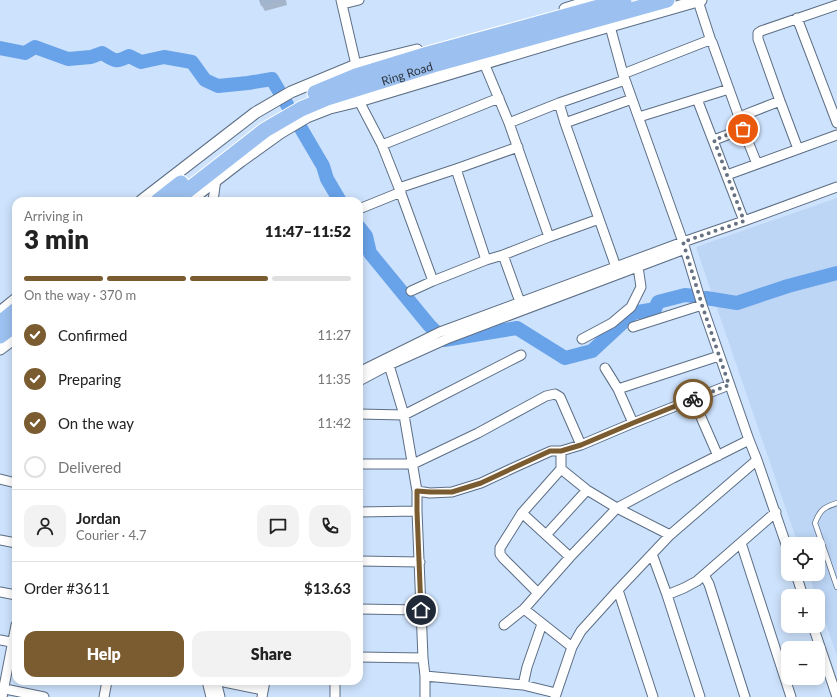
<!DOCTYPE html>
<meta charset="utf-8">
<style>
body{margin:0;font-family:Lato,sans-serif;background:#f2f2f2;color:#222;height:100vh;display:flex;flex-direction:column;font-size:15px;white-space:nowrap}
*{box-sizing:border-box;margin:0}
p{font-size:13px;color:#767676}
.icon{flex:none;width:22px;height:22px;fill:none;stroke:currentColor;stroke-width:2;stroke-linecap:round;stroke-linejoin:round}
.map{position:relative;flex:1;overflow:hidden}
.sheet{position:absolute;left:12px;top:197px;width:351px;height:488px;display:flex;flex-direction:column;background:#fff;border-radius:12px;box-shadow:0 2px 10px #0003}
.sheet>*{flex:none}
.buttons{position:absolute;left:781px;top:537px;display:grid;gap:8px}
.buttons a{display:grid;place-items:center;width:44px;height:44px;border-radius:8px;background:#fff;box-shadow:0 2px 10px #0003;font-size:20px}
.pin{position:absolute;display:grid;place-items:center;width:34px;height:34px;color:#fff;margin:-17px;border:2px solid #fff;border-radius:50%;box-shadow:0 1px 4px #0007}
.courier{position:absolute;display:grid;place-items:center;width:40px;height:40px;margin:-20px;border:3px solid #7b5c31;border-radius:50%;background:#fff;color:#222;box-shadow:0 1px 5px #0007}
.summary em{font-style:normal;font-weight:800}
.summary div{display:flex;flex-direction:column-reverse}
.summary{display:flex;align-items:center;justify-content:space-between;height:68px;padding:0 12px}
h1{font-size:26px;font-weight:800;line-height:30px}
.bar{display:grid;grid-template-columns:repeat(4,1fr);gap:6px 4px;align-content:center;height:48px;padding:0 12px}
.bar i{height:5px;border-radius:3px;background:#e0e0e0}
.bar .on{background:#7b5c31}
.bar p{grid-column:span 4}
.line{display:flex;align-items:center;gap:10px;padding:0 12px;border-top:1px solid #e0e0e0}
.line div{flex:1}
.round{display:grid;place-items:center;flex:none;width:42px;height:42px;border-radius:12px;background:#f2f2f2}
ol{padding:0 12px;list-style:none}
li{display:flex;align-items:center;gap:12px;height:44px}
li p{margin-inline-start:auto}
li .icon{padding:4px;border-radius:50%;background:#7b5c31;color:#fff;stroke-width:4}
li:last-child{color:#767676}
li i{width:22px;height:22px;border:2px solid #e0e0e0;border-radius:50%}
.cta{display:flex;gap:8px;margin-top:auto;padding:8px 12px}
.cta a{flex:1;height:46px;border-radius:12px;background:#7b5c31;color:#fff;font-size:16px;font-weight:800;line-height:46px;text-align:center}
.cta a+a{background:#f2f2f2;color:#222}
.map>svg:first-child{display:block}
.built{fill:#bdd6f6}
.shadow{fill:#0003}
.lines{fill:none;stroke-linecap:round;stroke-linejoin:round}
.river{stroke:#68a2e9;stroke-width:14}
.building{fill:#a0b4cd}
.service-casing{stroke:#5c6e85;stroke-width:6}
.minor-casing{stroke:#5c6e85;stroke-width:11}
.tertiary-casing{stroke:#5c6e85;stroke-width:13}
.trunk-casing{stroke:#fff;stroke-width:17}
.service{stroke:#fff;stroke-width:4.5}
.minor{stroke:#fff;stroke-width:9}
.tertiary{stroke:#fff;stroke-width:11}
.trunk{stroke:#9cc0ef;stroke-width:15}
.done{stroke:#667282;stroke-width:4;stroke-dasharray:0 7.2}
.route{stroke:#7b5c31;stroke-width:5}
.labels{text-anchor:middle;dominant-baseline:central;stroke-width:3.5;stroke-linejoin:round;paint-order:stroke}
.street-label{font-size:12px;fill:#2e3641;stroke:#cde2fc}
</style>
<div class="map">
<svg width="837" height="697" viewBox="0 0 837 697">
<rect width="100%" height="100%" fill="#cde2fc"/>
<path class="built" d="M837,198V656L818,601V596H816L809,574H818V544H798L696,247Z"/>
<path class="shadow" d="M260,0H286L287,5L265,11L262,6Z"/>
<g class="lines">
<path class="river" d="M0,48L25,53L35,47L68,59L91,57L102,53C115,61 115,63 129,56L141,62L164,57L192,62L205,80L218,86L248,83L272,79L323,166L327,179L340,201
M359,227L366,236L370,253L429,325L444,340L517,328L565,358L592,351L633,313L655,309L658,302L685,295L695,296
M706,298L737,303L788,286L837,273"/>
</g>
<path class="building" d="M259,0H282L261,6Z"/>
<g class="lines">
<g class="service-casing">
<path id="service" d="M837,503C824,507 820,510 815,523L837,587"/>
</g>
<g class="minor-casing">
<path id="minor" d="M341,0L356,65
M698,1L711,41
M343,4L359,0
M797,18L837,123
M608,19L623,74L683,242L702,305L749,440L757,460L788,550
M484,63L509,123L549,237
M623,74L707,41L712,42L739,117L743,129L757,164
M697,99L744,221
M359,101L382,145L399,188L433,281
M559,103L565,123L616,267
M639,117L729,89
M739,117L780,101
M509,123L559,103L625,80
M565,123L632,99
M714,140L743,129
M382,145L499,98
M798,149L780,101L758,39V33L761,31L837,5
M456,169L486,260
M727,175L837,135
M399,188L456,169L518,147
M213,201L216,179
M359,209L401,192
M503,255L520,302
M411,291L433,281L486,260L503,255L549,237L599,219
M633,327L702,305
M582,339L612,323L631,307L641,287L638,267
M389,365L404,415L417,491V511L423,658L425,676V697
M605,368L618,389L633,423
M359,372L440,332L683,242L744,221L837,187
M359,381L389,365L449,338L685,249
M618,389L719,356
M693,399L718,456
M359,414L404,415L521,355
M561,451V469L587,490L617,508L670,535
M359,464H413L478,433L546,396L555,394L560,397L581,445
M0,479L16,483
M417,491L430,493L452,492L481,483L513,468L551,451H561L581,445L633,423L729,385
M359,512L417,511
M522,513L570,557
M546,535L587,490
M0,540L16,543
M741,543L791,697
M652,554L667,595L700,697
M359,561L420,562
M796,574L803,596
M704,575L709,584L745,697
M618,590L653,697
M0,592L16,595
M537,592L503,558L500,554V548L522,513L561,469
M667,595L684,588L697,581L776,512
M359,609L421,610
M524,609L572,647
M504,625L524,609L570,557L617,508L673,478L749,440
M813,626L837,697
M0,640L16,643
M359,657L423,658
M425,676L523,685L556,693
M207,681L211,697
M216,681L220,697
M335,681V697
M224,682L263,690
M523,685L527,667L542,624
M0,688L44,697
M2,697L16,625
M104,697L107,681
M262,697L265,681
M555,697L572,647L581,631L618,590L670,535L757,460"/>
</g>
<g class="tertiary-casing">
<path id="tertiary" d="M565,9L593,0
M141,201L255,113L291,92L356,65L417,50
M189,201L241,161L280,133L307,117L330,108L359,101L572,37L701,0
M0,312L16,299
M0,349L16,337"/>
</g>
<g class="trunk-casing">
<g id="trunk">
<path d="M315,93L356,76L428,54L624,0"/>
<path d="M158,201L181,183"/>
<path id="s1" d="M174,201L265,130L301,109L327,98L433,65L667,0"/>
<path d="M0,323L16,310"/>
<path d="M0,336L16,324"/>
</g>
</g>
<use href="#service" class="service"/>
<use href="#minor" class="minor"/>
<use href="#tertiary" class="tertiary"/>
<use href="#trunk" class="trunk"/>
</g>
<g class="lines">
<path class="done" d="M693,399L729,385L702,305L683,242L744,221L714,140L743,129"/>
<path class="route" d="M421,610L417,511V491L430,492H452L481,483L513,468L550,451H561L581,445L633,423L693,399"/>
</g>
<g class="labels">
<g class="street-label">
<text stroke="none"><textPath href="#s1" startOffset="269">Ring Road</textPath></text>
</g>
</g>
</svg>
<div class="buttons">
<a><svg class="icon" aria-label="locate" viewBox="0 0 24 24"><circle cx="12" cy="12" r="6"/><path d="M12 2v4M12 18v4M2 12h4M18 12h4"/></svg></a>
<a>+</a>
<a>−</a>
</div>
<div class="pin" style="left:743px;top:129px;background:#ea580c"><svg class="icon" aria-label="bag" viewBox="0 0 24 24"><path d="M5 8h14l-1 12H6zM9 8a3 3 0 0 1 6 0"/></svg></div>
<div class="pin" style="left:421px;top:610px;background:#1f2937"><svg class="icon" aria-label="home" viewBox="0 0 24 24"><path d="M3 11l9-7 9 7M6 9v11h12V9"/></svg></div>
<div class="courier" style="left:693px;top:399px"><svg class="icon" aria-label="bike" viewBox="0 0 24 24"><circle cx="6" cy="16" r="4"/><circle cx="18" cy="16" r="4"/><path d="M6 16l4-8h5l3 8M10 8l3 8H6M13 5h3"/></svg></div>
<section class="sheet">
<div class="summary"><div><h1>3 min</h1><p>Arriving in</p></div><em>11:47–11:52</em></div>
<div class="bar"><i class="on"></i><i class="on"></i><i class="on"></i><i></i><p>On the way · 370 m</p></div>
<ol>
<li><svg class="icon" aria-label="check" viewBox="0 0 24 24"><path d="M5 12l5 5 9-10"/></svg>Confirmed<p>11:27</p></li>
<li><svg class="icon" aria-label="check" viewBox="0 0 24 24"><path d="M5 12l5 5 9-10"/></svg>Preparing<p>11:35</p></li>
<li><svg class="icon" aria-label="check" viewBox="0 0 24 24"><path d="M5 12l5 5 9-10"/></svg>On the way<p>11:42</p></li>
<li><i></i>Delivered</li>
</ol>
<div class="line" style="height:72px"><a class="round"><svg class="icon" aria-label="person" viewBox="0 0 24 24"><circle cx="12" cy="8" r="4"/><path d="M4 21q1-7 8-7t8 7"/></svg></a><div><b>Jordan</b><p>Courier · 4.7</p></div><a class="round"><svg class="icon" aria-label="chat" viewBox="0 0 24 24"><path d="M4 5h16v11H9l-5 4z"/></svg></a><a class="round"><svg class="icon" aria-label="phone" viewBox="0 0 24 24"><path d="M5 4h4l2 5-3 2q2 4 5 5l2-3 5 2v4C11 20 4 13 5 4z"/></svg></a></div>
<div class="line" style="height:52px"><div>Order #3611</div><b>$13.63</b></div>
<div class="cta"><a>Help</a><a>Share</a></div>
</section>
</div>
